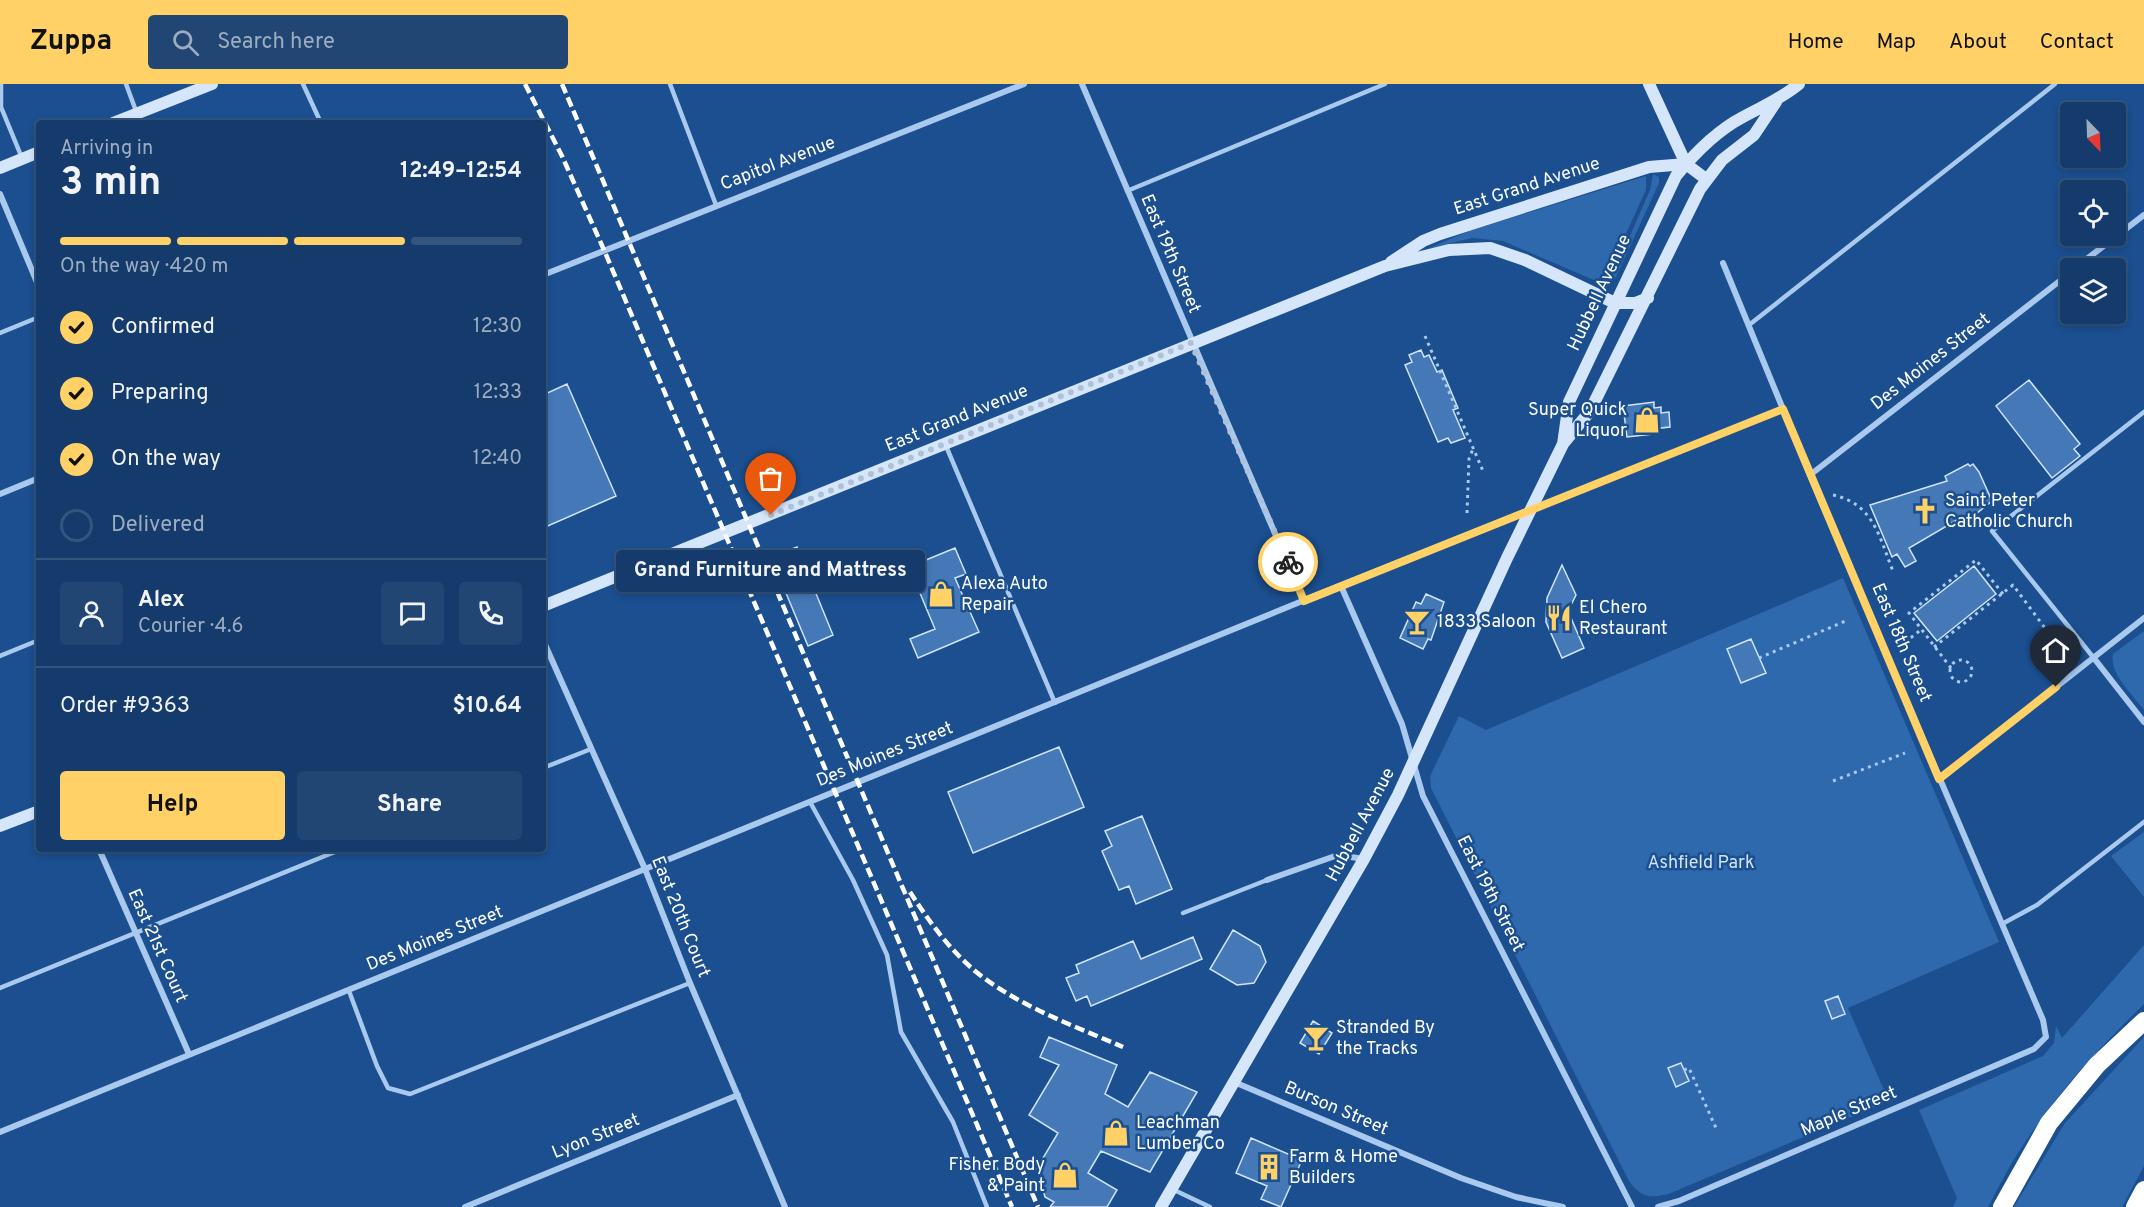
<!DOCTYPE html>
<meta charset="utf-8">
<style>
body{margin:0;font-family:Overpass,sans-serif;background:#214673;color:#f1f3f6;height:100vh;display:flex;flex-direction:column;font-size:22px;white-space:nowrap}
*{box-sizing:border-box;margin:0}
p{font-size:20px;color:#9dadc1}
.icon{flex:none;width:33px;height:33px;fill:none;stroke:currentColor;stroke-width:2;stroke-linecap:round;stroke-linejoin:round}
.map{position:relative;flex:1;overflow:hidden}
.side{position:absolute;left:36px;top:36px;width:510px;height:732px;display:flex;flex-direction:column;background:#143b6b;border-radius:6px;box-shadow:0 3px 9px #0003,0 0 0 2px #33557e}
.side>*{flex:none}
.needle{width:39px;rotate:157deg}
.controls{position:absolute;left:2060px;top:18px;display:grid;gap:12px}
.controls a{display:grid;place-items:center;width:66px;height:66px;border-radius:6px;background:#143b6b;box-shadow:0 3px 9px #0003,0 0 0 2px #33557e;font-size:30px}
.pin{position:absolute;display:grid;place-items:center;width:51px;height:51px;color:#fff;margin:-62px -26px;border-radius:50% 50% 50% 0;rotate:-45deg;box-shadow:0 0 6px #0007}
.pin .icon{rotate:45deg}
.courier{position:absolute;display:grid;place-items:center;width:60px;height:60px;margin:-30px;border:4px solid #ffd166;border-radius:50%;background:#fff;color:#222;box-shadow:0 2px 8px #0007}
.bubble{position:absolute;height:42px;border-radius:6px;background:#143b6b;box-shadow:0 3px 9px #0003,0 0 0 2px #33557e;font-size:20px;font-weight:700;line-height:42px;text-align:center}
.head em{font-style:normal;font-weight:700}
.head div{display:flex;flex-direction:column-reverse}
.head{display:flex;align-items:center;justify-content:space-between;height:102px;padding:0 24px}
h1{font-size:39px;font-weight:700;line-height:45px}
.bar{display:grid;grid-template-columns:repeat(4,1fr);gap:9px 6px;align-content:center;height:72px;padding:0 24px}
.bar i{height:8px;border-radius:4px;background:#33557e}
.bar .active{background:#ffd166}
.bar p{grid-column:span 4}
.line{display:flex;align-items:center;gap:15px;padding:0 24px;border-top:2px solid #33557e}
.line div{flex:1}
.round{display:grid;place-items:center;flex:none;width:63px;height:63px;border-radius:6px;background:#214673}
ol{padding:0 24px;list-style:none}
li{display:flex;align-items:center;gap:18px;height:66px}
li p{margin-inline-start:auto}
li .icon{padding:6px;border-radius:50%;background:#ffd166;color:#111;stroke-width:4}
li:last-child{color:#9dadc1}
li i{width:33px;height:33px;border:3px solid #33557e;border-radius:50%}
.cta{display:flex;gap:12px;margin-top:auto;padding:12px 24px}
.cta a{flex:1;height:69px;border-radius:6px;background:#ffd166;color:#111;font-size:24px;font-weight:700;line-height:69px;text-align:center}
.cta a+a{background:#214673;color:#f1f3f6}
header{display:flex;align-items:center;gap:36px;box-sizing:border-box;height:84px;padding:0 30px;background:#ffd166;color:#111}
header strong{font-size:28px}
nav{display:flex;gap:33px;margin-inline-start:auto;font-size:21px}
.search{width:420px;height:54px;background:#214673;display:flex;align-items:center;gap:15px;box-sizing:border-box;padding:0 21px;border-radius:6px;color:#9dadc1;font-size:22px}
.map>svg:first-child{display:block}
.green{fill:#2e69ad}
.building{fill:#4478b7;stroke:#cfe3fa;stroke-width:1.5}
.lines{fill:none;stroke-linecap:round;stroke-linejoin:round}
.path{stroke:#a9c9ee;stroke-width:3;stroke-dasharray:3 4.5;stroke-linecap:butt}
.lane{stroke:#a9c9ee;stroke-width:4.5}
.street{stroke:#a9c9ee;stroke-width:6}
.secondary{stroke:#d6e6fa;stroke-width:12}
.highway{stroke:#fff;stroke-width:18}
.rail{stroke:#fff;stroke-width:4.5;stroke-dasharray:10 4.5;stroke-linecap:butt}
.done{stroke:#afc1d8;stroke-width:6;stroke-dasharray:0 10.8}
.route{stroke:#ffd166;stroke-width:8}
.labels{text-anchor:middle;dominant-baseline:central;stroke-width:5;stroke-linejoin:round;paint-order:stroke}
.street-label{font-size:18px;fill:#fff;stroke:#1b4f8f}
.poi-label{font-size:18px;fill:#fff;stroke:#1b4f8f;text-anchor:start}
.park-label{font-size:18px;fill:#cfe3fa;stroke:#1b4f8f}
</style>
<header>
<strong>Zuppa</strong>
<div class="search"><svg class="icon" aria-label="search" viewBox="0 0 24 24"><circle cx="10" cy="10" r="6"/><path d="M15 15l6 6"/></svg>Search here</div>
<nav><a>Home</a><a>Map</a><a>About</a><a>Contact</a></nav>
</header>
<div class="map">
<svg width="2144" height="1123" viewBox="0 0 2144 1123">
<rect width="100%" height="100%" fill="#1b4f8f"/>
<path class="green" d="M1653,90L1659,93V99L1616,193L1609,200L1650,106Z
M1646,92V106L1603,200L1503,157L1472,154L1427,165L1469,147Z
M1843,494L1999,858L1848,924L1889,1017L1671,1109C1652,1115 1641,1114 1629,1097L1431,704L1430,692L1459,632L1486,646Z
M2144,547V626C2133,611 2109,590 2113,570Z
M2144,748V813L2111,772Z
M2144,861V920C2099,964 2056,1010 2022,1063C2009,1082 1999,1103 1988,1123H1953L1957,1114L1919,1026L2043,972L2054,959L2056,942L2062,954Z
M2144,953V1082L2122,1123H2014L2065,1039Z"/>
<path class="building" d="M1421,266L1424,273L1429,271L1437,288L1442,286L1458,324L1453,326L1465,354L1451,359L1448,354L1438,358L1405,281L1412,278L1409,271Z
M2029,296L2080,360L2074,365L2080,372L2052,394L1996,322Z
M567,300L616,412L543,444V311Z
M1654,318V324L1661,323V329L1669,328L1670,343L1652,345L1653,350L1627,353L1623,322Z
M1968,380L1970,382L1973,380L1979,388L1992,417L1966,438L1962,433L1909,464L1916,477L1905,483L1897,470L1892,473L1870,421L1947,397L1945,392Z
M797,463L833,551L808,562L771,473Z
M955,464L966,490L955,494L979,548L918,574L910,555L935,545L909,483Z
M1562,481L1576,511L1568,527L1584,564L1562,574L1546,538L1547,514Z
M1974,482L1996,510L1937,557L1914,529Z
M1426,510L1444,518L1431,556L1428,555L1423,565L1400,554L1416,518L1421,520Z
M1751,555L1766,589L1741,599L1727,565Z
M1059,663L1084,723L973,769L948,708Z
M1142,732L1172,805L1136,820L1129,802L1119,806L1102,767L1112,762L1105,747Z
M1233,846L1260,862L1266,878L1254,899L1237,901L1210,885Z
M1193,853L1202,875L1091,922L1087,912L1076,917L1066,894L1079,889L1076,881L1133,857L1141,875Z
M1838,912L1845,930L1832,935L1825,917Z
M1313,937L1332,949L1319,970L1300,959Z
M1049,953L1117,981L1105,1010L1128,1023L1150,988L1197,1008L1150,1088L1101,1067L1088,1089L1117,1106L1107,1123H1050L1054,1118L1045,1113L1037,1084L1058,1049L1029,1031L1059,981L1040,973Z
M1681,979L1689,997L1676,1003L1668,984Z
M1251,1054L1302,1076L1281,1123L1261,1115L1267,1102L1236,1089Z"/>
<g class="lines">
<path class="path" d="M1425,252L1483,387
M1833,411C1874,420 1879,453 1893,487
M1467,429L1469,375L1473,365
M1899,563L1922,545
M1934,563L2013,501L2059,563
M1759,574L1848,536
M1950 587a11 11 0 1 1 22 0a11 11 0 1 1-22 0Z
M1951,584L1909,529L1976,476L2003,510
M1833,697L1905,669
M1684,986L1689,984L1716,1044"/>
<path class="lane" d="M1,0V23L22,74
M126,0L136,27
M303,0L321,39
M670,0L716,121
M1127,107L1385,0
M1749,241L2055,0
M0,249L39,233
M946,362L1055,619
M0,572L39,556
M2093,573L1992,447L2144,328
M543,684L591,665
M810,718L853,796L887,871L901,948L953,1038L987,1123
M1183,829L1267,796
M2002,840L2037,821L2144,738
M0,904L342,765
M349,907L377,982L388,1004L410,1010L690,899
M1172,1105L1210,1123"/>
<path class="street" d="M1082,0L1304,517
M0,110L39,203
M2075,184L2144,131
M543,191L1024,0
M1810,391L2070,189
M0,410L39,394
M1341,502L1402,640L1423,712L1632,1123
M543,556L645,785L690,899L785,1123
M2093,573L2144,638
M1939,695L2144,534
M99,765L189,970
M1267,796L1338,771L1364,775
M1234,998L1461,1094L1516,1113L1563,1123
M0,1048L1322,509L1783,325
M465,1123L738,1011
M1658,1123L1679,1117L2034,965L2046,953L2043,936L1810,391L1723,179"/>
<path class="secondary" d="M1649,0L1686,80
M113,39L212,0
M0,84L39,68
M1391,178L1423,157L1440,150L1649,83L1686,80L1706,95
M1563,360L1569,318L1676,92C1694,70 1718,46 1743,33C1765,21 1779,16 1799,0
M543,522L1385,182L1449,166L1490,164L1525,176L1615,219H1635L1648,214
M0,742L39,727
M1161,1123L1364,775L1398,711L1507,474L1563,360L1590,327L1700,105L1722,76L1754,51L1776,18"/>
<path class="highway" d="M2002,1123L2049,1039L2097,981L2144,937
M2135,1123L2144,1106"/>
<path class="rail" d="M525,0L562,72L604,166L1012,1123
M562,0L1038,1123
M910,808C928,836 949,865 975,887C1018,922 1072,941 1123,963"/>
</g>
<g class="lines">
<path class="done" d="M771,431L1191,259L1288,478"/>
<path class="route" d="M1288,478L1304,517L1783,325L1939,695L2056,603"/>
</g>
<defs>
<g id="shop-bare" transform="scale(2.07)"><path d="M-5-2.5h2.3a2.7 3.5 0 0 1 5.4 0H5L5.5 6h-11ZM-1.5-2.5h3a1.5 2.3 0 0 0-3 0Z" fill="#ffd166" stroke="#1b4f8f" stroke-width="2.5" paint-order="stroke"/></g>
<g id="church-bare" transform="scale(2.07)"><path d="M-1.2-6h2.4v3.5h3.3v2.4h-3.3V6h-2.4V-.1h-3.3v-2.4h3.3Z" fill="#ffd166" stroke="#1b4f8f" stroke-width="2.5" paint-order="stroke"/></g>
<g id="restaurant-bare" transform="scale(2.07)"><path d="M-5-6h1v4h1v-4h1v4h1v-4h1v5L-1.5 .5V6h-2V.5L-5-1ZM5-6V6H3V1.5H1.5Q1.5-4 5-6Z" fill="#ffd166" stroke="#1b4f8f" stroke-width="2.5" paint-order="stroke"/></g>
<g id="bar-bare" transform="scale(2.07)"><path d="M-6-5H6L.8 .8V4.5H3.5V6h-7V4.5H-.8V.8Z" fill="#ffd166" stroke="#1b4f8f" stroke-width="2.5" paint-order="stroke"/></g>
<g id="building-bare" transform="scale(2.07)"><path d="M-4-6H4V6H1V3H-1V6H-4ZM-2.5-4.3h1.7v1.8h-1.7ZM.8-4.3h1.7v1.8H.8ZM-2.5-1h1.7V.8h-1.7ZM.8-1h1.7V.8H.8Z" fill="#ffd166" stroke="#1b4f8f" stroke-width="2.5" paint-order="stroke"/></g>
</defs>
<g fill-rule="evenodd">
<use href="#shop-bare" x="1647" y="336"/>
<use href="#church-bare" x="1925" y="427"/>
<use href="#shop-bare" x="941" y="510"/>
<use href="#restaurant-bare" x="1559" y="534"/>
<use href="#bar-bare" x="1417" y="538"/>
<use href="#bar-bare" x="1316" y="954"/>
<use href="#shop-bare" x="1116" y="1049"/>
<use href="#building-bare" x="1269" y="1083"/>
<use href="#shop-bare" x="1065" y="1091"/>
</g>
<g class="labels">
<g class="street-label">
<text transform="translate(778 80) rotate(-21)">Capitol Avenue</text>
<text transform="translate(1527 103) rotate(-18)">East Grand Avenue</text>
<text transform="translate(1170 170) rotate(67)">East 19th Street</text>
<text transform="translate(1600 209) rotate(-65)">Hubbell Avenue</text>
<text transform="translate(1931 278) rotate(-38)">Des Moines Street</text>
<text transform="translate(957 335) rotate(-22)">East Grand Avenue</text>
<text transform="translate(1901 559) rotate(67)">East 18th Street</text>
<text transform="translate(885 671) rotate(-22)">Des Moines Street</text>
<text transform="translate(1361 741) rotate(-62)">Hubbell Avenue</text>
<text transform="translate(1490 810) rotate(63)">East 19th Street</text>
<text transform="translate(680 833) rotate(68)">East 20th Court</text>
<text transform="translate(435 855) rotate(-22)">Des Moines Street</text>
<text transform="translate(157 862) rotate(66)">East 21st Court</text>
<text transform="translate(1336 1025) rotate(23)">Burson Street</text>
<text transform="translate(1849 1028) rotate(-23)">Maple Street</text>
<text transform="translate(596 1053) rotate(-22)">Lyon Street</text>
</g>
<g class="poi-label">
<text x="1627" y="326" text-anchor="end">Super Quick<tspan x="1627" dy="21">Liquor</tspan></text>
<text x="1945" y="417">Saint Peter<tspan x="1945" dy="21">Catholic Church</tspan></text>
<text x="961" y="500">Alexa Auto<tspan x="961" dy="21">Repair</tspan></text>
<text x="1579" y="524">El Chero<tspan x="1579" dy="21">Restaurant</tspan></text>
<text x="1437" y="538">1833 Saloon</text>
<text x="1336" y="944">Stranded By<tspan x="1336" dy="21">the Tracks</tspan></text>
<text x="1136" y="1039">Leachman<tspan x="1136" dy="21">Lumber Co</tspan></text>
<text x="1289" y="1073">Farm &amp; Home<tspan x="1289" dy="21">Builders</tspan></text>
<text x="1045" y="1081" text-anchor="end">Fisher Body<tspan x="1045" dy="21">&amp; Paint</tspan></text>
</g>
<g class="park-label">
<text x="1701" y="779">Ashfield Park</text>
</g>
</g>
</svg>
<div class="controls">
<a><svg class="needle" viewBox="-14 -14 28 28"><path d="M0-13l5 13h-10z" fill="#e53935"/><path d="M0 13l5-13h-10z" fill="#9dadc1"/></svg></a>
<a><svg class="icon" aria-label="locate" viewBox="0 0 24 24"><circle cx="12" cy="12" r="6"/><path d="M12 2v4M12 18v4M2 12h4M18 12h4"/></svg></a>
<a><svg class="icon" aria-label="layers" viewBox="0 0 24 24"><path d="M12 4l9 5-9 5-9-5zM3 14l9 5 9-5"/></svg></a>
</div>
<div class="pin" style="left:771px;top:431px;background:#ea580c"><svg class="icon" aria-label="bag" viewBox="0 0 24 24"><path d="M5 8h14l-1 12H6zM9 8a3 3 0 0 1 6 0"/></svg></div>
<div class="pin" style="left:2056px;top:603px;background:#1f2937"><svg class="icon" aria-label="home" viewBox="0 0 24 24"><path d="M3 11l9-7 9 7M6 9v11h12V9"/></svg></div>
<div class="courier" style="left:1288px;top:478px"><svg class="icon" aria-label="bike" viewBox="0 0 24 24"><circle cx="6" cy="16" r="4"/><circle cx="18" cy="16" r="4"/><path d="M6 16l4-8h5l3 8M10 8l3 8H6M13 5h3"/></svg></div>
<div class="bubble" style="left:616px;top:466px;width:309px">Grand Furniture and Mattress</div>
<section class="side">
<div class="head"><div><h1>3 min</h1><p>Arriving in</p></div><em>12:49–12:54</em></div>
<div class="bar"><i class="active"></i><i class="active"></i><i class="active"></i><i></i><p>On the way · 420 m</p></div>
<ol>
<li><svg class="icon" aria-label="check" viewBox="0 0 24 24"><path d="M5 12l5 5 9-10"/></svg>Confirmed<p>12:30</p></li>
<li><svg class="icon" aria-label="check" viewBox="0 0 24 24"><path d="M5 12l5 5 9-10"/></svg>Preparing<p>12:33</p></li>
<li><svg class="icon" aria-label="check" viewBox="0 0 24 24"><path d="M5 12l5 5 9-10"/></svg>On the way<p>12:40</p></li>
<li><i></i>Delivered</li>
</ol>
<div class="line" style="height:108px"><a class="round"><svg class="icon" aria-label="person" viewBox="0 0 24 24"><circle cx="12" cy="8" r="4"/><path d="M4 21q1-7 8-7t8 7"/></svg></a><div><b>Alex</b><p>Courier · 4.6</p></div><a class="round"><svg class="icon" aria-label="chat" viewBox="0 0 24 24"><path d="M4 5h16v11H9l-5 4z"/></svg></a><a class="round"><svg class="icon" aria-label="phone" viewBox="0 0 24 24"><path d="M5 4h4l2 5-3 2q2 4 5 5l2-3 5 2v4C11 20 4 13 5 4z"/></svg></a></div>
<div class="line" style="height:78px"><div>Order #9363</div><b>$10.64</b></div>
<div class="cta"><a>Help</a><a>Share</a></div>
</section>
</div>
